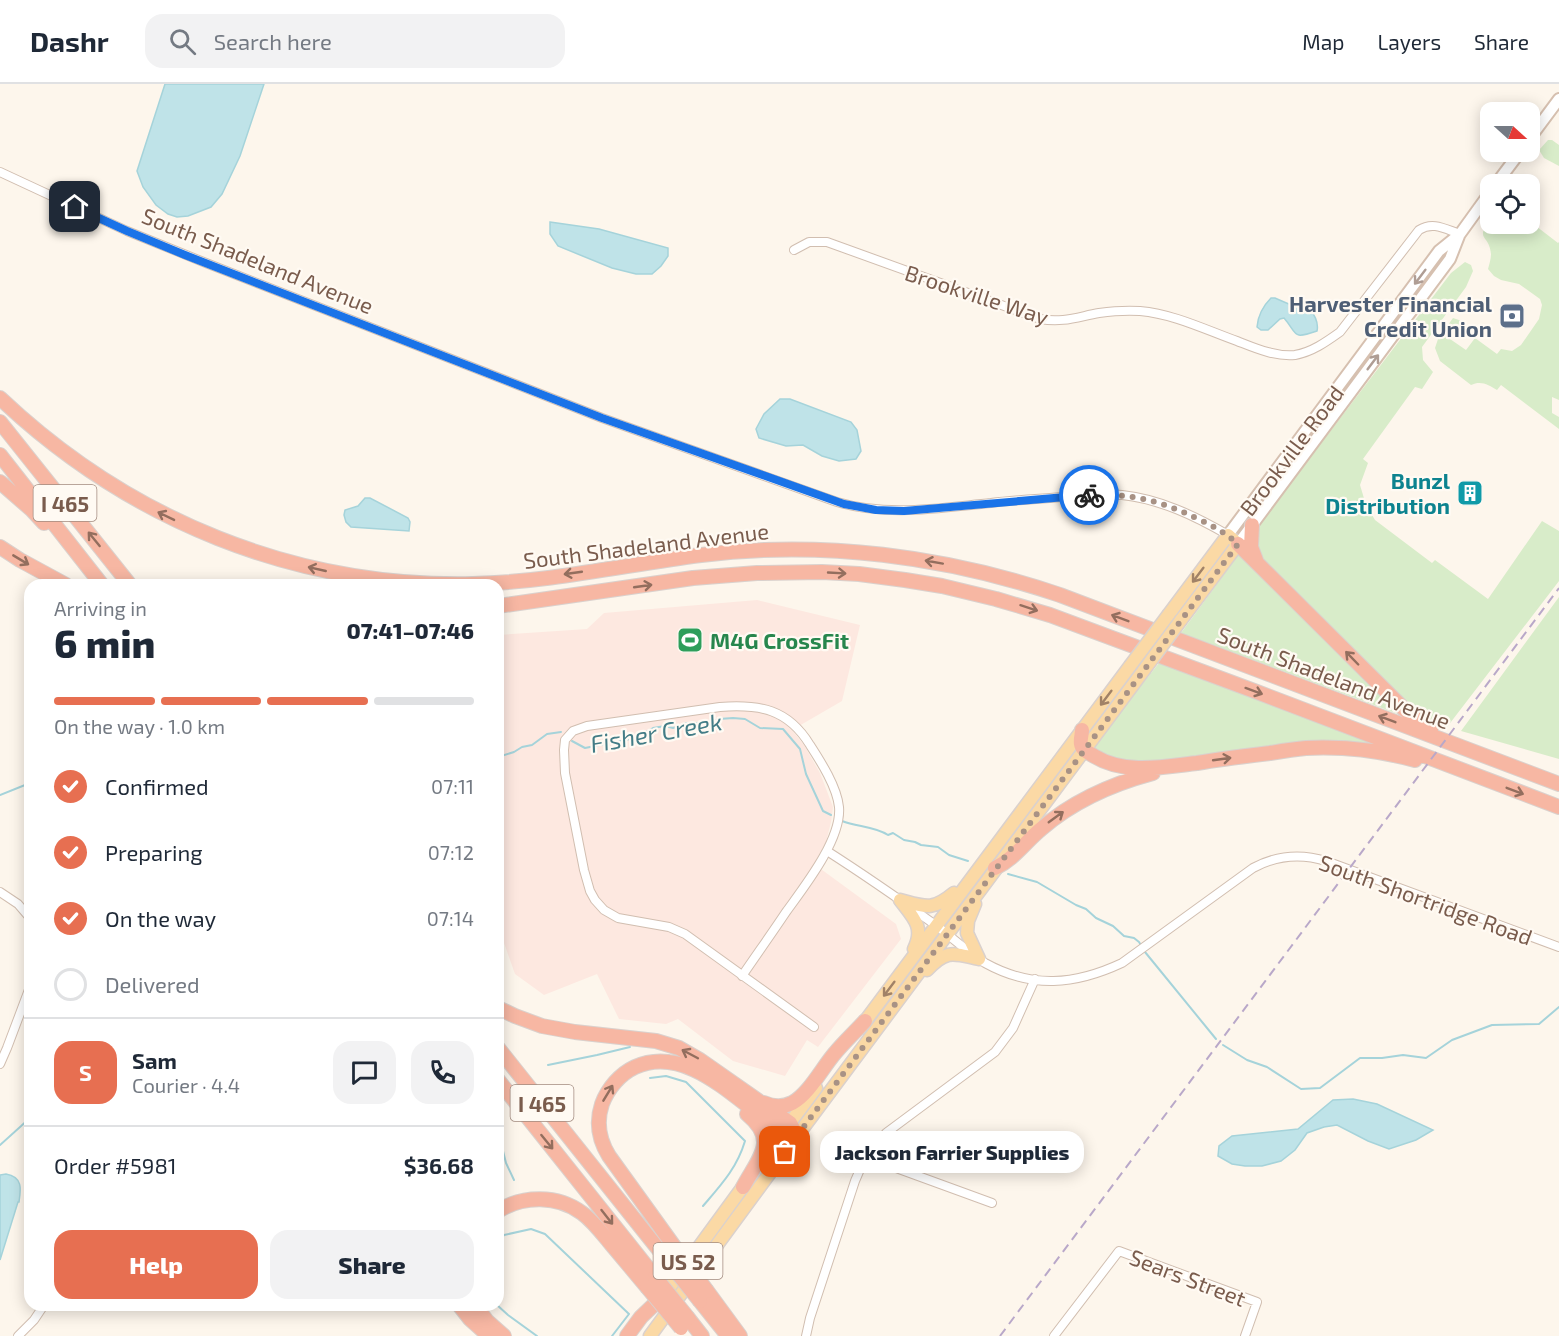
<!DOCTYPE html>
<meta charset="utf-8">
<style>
body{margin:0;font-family:"Exo 2",sans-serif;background:#f2f2f3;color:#1f2937;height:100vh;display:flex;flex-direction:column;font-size:22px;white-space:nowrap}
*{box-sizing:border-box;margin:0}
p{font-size:20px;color:#747a83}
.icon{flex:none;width:33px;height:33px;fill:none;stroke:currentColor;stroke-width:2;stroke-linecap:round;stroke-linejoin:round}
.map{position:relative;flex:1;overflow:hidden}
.details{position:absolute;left:24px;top:495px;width:480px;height:732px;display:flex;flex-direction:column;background:#fff;border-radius:18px;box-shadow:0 3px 15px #0003}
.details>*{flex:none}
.needle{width:39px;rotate:111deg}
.fabs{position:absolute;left:1480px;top:18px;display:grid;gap:12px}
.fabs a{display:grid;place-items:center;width:60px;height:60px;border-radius:12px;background:#fff;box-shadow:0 3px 15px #0003;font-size:30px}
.pin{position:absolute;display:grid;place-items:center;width:51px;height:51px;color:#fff;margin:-26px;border-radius:12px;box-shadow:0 3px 9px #0006}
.courier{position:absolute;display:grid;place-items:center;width:60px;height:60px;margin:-30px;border:4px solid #1a73e8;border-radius:50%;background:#fff;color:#222;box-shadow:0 2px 8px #0007}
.bubble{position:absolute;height:42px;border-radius:18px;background:#fff;box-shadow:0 3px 15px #0003;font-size:20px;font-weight:800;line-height:42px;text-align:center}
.summary em{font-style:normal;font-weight:800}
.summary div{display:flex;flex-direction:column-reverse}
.summary{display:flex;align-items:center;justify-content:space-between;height:102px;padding:0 30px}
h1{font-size:39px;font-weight:800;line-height:45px}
.bar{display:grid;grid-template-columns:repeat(4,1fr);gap:9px 6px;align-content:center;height:72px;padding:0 30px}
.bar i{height:8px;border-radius:4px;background:#e0e1e3}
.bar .on{background:#e76f51}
.bar p{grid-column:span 4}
.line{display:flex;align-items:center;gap:15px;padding:0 30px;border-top:2px solid #e0e1e3}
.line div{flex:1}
.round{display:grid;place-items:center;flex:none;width:63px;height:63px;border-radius:18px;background:#f2f2f3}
ol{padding:0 30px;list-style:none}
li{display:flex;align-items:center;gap:18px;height:66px}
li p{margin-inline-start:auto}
li .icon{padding:6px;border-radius:50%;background:#e76f51;color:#fff;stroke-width:4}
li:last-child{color:#747a83}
li i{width:33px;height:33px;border:3px solid #e0e1e3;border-radius:50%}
.button{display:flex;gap:12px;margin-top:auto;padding:12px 30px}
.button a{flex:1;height:69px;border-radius:18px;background:#e76f51;color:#fff;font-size:24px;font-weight:800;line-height:69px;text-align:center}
.button a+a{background:#f2f2f3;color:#1f2937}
header{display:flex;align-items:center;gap:36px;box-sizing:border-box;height:84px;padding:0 30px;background:#fff;border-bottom:2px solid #e0e1e3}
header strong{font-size:28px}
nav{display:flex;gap:33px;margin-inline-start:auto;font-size:21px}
.search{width:420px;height:54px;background:#f2f2f3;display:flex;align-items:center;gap:15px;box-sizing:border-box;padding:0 21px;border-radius:18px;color:#747a83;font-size:22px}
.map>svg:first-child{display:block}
.commercial{fill:#fde8e0}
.green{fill:#d8ecc9}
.water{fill:#bfe3e8;stroke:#a5d3da;stroke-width:1.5}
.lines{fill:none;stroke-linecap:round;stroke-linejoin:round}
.stream{stroke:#a5d3da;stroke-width:2}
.minor-casing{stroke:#d1beb0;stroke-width:10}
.secondary-casing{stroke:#d6c0b0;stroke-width:14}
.primary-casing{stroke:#dad1cd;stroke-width:15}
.motorway-casing{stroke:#dad1cd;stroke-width:16}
.minor{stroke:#fff;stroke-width:8}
.secondary{stroke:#fff;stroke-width:10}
.primary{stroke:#fbd9a5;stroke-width:12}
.motorway{stroke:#f7b7a3;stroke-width:14}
.rail{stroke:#b9a8c9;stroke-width:2;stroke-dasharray:9 6;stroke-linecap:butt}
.primary-bridge-casing{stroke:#dad1cd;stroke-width:15;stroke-linecap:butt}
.motorway-bridge-casing{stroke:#dad1cd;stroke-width:16;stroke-linecap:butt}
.primary-bridge{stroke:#fbd9a5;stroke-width:12}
.motorway-bridge{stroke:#f7b7a3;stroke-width:14}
.oneway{stroke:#af9d94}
.oneway2{stroke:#936e5e}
.oneway3{stroke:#a18267}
.done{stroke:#a89285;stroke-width:6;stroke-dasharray:0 10.8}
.route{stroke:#1a73e8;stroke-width:8}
.labels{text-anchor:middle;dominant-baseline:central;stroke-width:4.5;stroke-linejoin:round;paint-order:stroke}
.shield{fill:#fffaf3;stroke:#a28b7f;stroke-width:1.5}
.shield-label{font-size:21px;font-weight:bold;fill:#7a5c4d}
.street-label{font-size:22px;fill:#7a5c4d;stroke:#fffaf3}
.service-label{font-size:22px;font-weight:bold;fill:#4e5e75;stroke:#fffaf3;text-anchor:end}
.culture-label{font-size:22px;font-weight:bold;fill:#0d838f;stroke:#fffaf3;text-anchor:end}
.leisure-label{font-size:22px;font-weight:bold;fill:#27864d;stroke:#fffaf3;text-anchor:start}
.water-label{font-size:24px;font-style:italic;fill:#437c86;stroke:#fffaf3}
</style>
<header>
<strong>Dashr</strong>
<div class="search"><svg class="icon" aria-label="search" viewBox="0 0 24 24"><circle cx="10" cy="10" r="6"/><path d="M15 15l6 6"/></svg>Search here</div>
<nav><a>Map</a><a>Layers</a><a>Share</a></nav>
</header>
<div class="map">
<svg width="1559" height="1252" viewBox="0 0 1559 1252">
<rect width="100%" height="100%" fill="#fdf6ec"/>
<path class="commercial" d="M757,516L860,541L842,617L792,646L804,661L820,689L833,723L831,738L826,758L814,780L896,840L901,855L818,963L807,956L785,992L733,977L678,935L666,940L619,935L597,890L544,911L515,890L498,842V551L587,545L604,529Z"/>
<path class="green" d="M1548,56H1552L1559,61V82L1544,74L1539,66Z
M1491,133V140L1532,139L1558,159L1559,158V316L1552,313V329L1559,333V345L1501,301L1497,306C1489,301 1481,296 1471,301L1440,277L1435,264L1438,255L1453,234L1462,237L1450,255L1466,266L1475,254L1497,270L1501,265L1512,267L1521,261L1539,235L1542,221L1540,215L1519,200L1501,196L1494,192L1488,185C1489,181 1491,175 1491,170C1489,149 1474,158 1491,133Z
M1465,178L1471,181L1473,187L1466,203L1422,263L1423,276L1433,288L1422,305L1415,303L1363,375L1368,379L1360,401L1366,421L1375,436L1432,479L1435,476L1488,515L1542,437L1559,447V497L1444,647L1433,641L1413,626L1263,477C1260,471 1257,465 1256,459C1254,440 1280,412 1290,396H1293L1451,189Z
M1239,470L1406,633L1181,549Z
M1559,513V675L1461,647Z
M1159,579L1398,666L1387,665L1157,679C1135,678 1109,680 1093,662Z"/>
<path class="water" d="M165,0H264L240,72L222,110L211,123L188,132L177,133L168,130L156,121L143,103L137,87Z
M550,138L599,145L668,164V172L661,182L652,190H636L612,184L558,162L550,150Z
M1271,214H1275L1291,221L1309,224C1314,230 1319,238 1317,247C1291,256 1298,250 1284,234L1280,235L1268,246H1261L1257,243C1258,231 1263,222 1271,214Z
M780,315H790L851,338L857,346L861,367L856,375L839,377L822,372L803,361L786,362L759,354L756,345L764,330Z
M365,414H370L408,434L410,438L409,447L351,443L346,438L344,431L345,426L358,422Z
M1353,1015L1377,1020L1433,1046L1416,1056L1389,1065L1368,1057L1337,1041L1324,1043L1307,1049L1295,1066L1281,1077L1262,1082H1245L1232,1080L1218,1072L1219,1062L1232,1052L1298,1045L1333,1016Z
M6,1090C23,1093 21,1105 19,1118H18L0,1176V1091Z"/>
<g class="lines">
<path class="stream" d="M572,657L585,664L635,654L653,644L665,642L673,644L687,639H708L719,635L733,634L745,635L760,644L783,645L800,665L806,690L823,727L831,731
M498,673L514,668L522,663L532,661L547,650L561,648
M0,711L30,699
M842,737C857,743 874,742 888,751L893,749L904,756L915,758L921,761L938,763L949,771L968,777
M1008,790L1037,798L1076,821L1086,825L1096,834L1113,842L1124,852L1134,854L1139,858L1145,868L1216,955
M1223,961L1247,976L1267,983L1301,1005L1320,1004L1360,974H1382L1403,971L1426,974L1452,956L1492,941L1539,940L1559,923
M548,981L597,971L630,963
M650,994L666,992L686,998L745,1057C737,1084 721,1101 703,1122
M498,1047L506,1079L514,1096
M0,1061L30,1034
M498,1158L504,1151L531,1145L545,1150L629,1230L612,1252
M497,1221L508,1231L537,1252"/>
<g class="minor-casing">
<path id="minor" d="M0,88L127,147L206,179L602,334L837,418C888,433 939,424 991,419C1015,416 1039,415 1063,413C1083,411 1103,409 1122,411C1160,415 1195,432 1228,451
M794,166L809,158H827L1040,235C1063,239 1077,233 1099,229C1113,227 1126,226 1140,227C1174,230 1206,246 1237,257C1255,264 1275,273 1295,271C1312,268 1326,258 1340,248L1419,146C1433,137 1445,145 1460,150
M827,767C863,790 899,815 934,840C951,852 967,868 985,879C1032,905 1075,901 1122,879L1253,784C1277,771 1300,769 1326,777L1559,863
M0,808L18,820L30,834
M742,892C757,870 772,849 786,828C804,803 842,755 839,723C837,703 821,678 810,661C788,625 760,620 720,623L587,642L573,647L565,656L564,666L565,689L584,786L590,807L595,816L604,826L618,834L669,843L685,850L814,943
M0,980L7,964L30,903
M866,1073L992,1119
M18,1252L34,1236L44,1221
M806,1252L810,1234L855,1097C862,1078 872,1063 886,1049L995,968L1013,944L1035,895
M1054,1252L1119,1167L1257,1218L1245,1252"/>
</g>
<g class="secondary-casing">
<path id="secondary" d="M1530,54L1559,15
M1496,100L1520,68
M1228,451L1439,167L1460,150L1491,107
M1238,460L1450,175L1459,152"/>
</g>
<g class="primary-casing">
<path id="primary" d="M1169,530L1228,451L1238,460L1181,536
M900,816C926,823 932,827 954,809
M900,816C913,833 925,843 914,865
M975,820L968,837L967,849L979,875
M927,886C947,864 955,870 979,875
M860,944L1130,582
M760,1079L816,1004
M661,1215L748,1096
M650,1252L797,1052L1144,586"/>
</g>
<g class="motorway-casing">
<path id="motorway" d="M0,314C129,436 295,504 473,500C549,498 625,481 701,471C822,456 945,472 1060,511L1559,700
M0,338L130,501
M0,371L102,501
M0,398L32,426L44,439
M1252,441L1251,463L1256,476
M1238,460L1405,626L1431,646
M0,463L20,476L66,501
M498,522L693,494L757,489L822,488L859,490L905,496L942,502L996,515L1050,531L1257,608L1559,723
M1082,646C1082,650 1080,656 1081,660C1082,666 1089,669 1094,672C1125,691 1163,683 1197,679C1221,675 1245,672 1270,669C1282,667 1294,665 1306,664C1344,662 1378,666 1415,676
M995,784C1014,775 1025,758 1041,745C1073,717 1112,700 1153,689
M498,924L515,932L542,942L575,948L656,957L679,964L700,976L790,1039L797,1052
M498,964L667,1176
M498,996L655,1193
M764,1019C773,1023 782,1024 792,1019C809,1010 822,984 835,969C844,958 855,948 865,937
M743,1103C759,1073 779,1057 747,1030
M498,1127C523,1111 558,1111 582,1129C593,1137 602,1149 611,1160C623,1174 635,1189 647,1203
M676,1165L609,1072C599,1056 596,1038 602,1020C608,1004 620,990 635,983C682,962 726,1006 761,1032C768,1037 775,1045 783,1048C787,1050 792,1051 797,1052
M707,1207L740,1252
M700,1217L728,1252
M459,1221L470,1235L489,1252
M475,1221L487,1237L504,1252
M688,1234L702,1252
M627,1252L641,1233L661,1214"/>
</g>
<use href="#minor" class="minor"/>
<use href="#secondary" class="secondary"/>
<use href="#primary" class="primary"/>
<use href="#motorway" class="motorway"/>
<path class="rail" d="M1000,1252L1559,504"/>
<g class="primary-bridge-casing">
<path id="primary-bridge" d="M1130,582L1169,530
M1144,586L1181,536"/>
</g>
<g class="motorway-bridge-casing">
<path id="motorway-bridge" d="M676,1165L707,1207
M667,1176L700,1217
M655,1193L688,1234
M647,1203L681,1244"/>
</g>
<use href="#primary-bridge" class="primary-bridge"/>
<use href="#motorway-bridge" class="motorway-bridge"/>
</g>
<defs><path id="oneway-shaft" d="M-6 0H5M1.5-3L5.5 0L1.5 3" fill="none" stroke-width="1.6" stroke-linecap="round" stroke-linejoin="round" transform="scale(1.5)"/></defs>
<g class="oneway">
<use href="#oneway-shaft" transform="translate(1420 193) rotate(127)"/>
<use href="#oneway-shaft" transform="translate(1373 278) rotate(-53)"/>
</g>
<g class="oneway2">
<use href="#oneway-shaft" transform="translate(166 432) rotate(-154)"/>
<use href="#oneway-shaft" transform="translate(94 455) rotate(-129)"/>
<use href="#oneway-shaft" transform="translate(21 476) rotate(31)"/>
<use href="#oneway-shaft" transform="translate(934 478) rotate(-170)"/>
<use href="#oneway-shaft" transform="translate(317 485) rotate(-167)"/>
<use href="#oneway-shaft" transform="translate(573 489) rotate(172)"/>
<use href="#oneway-shaft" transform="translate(837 489) rotate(3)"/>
<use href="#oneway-shaft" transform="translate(643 502) rotate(-8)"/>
<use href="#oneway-shaft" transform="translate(1029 524) rotate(18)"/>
<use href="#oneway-shaft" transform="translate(1120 534) rotate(-159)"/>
<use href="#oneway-shaft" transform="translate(1352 574) rotate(-134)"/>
<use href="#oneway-shaft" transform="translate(1254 607) rotate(20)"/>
<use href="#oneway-shaft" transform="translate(1387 635) rotate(-159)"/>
<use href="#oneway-shaft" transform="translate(1222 675) rotate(-8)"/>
<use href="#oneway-shaft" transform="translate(1515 707) rotate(21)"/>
<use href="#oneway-shaft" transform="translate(1056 733) rotate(-36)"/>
<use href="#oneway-shaft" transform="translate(690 970) rotate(-152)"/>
<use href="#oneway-shaft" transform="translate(608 1009) rotate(-59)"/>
<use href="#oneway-shaft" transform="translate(547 1058) rotate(51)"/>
<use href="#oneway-shaft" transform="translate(607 1133) rotate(52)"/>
</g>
<g class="oneway3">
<use href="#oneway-shaft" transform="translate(1198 491) rotate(127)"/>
<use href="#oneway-shaft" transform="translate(1106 614) rotate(127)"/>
<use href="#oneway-shaft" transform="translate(889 905) rotate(127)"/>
</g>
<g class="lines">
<path class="done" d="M785,1068L1238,460C1226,449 1213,442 1198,435C1162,417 1130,409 1089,411"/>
<path class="route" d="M75,123L127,147L185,171L602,334L844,420L876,426L904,427L1089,411"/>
</g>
<defs>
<g id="bank-square" transform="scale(1.35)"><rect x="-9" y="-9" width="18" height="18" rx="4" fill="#5c6f8a" stroke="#fffaf3"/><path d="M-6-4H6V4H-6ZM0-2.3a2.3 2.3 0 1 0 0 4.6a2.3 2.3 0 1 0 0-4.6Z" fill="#fff"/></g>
<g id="building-square" transform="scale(1.35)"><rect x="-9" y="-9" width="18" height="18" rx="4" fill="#0f9aa8" stroke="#fffaf3"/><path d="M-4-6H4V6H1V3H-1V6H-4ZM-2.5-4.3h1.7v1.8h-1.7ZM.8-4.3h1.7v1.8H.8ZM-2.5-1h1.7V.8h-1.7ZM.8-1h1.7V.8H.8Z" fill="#fff"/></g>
<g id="stadium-square" transform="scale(1.35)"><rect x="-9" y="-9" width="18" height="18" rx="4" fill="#2e9e5b" stroke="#fffaf3"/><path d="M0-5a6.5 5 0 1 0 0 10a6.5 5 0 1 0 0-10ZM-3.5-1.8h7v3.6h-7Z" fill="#fff"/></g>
</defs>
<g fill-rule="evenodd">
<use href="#bank-square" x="1512" y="232"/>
<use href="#building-square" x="1470" y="409"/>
<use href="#stadium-square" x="690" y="556"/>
</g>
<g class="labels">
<g class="shield">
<rect x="33.5" y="401" width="63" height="36" rx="4.5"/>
<rect x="510.5" y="1001" width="63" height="36" rx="4.5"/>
<rect x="653.5" y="1159" width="69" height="36" rx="4.5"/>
</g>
<g class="shield-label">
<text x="65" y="419">I 465</text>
<text x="542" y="1019">I 465</text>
<text x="688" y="1177">US 52</text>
</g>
<g class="street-label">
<text transform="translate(258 176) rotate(22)">South Shadeland Avenue</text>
<text transform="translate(977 210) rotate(18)">Brookville Way</text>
<text transform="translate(1291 366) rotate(-53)">Brookville Road</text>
<text transform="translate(646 461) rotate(-7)">South Shadeland Avenue</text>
<text transform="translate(1334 593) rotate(21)">South Shadeland Avenue</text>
<text transform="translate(1426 815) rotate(20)">South Shortridge Road</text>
<text transform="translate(1188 1193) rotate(21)">Sears Street</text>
</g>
<g class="service-label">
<text x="1492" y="219">Harvester Financial<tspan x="1492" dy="25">Credit Union</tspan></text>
</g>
<g class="culture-label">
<text x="1450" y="396">Bunzl<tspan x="1450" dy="25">Distribution</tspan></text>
</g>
<g class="leisure-label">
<text x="710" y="556">M4G CrossFit</text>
</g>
<g class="water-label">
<text transform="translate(656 648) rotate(-10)">Fisher Creek</text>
</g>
</g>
</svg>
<div class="fabs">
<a><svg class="needle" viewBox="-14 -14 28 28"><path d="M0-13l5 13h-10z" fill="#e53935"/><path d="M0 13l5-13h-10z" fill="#747a83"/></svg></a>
<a><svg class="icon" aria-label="locate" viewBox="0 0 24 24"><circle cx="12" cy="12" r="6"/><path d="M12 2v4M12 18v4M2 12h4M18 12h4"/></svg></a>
</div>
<div class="pin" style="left:785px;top:1068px;background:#ea580c"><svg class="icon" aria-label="bag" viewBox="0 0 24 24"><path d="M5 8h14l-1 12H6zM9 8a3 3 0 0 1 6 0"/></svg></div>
<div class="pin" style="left:75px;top:123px;background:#1f2937"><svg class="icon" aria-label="home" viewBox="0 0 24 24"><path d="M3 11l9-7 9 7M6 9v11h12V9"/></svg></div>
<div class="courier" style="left:1089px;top:411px"><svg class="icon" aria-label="bike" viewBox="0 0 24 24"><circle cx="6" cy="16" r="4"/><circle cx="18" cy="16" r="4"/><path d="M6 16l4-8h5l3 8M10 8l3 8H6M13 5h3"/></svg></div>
<div class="bubble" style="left:820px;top:1047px;width:264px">Jackson Farrier Supplies</div>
<section class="details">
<div class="summary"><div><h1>6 min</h1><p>Arriving in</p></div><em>07:41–07:46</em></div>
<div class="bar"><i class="on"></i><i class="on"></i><i class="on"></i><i></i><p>On the way · 1.0 km</p></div>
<ol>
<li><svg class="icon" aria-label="check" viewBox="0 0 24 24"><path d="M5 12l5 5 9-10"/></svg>Confirmed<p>07:11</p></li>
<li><svg class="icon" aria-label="check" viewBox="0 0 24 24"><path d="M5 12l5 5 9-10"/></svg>Preparing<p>07:12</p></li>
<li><svg class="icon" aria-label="check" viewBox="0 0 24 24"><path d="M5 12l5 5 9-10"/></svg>On the way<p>07:14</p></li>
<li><i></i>Delivered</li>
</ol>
<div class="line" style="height:108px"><b class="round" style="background:#e76f51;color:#fff">S</b><div><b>Sam</b><p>Courier · 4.4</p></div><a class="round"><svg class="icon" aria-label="chat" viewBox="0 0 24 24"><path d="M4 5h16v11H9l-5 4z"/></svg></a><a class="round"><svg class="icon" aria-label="phone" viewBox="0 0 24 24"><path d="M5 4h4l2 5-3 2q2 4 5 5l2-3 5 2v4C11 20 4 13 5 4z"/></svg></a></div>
<div class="line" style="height:78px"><div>Order #5981</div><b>$36.68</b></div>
<div class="button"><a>Help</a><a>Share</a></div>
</section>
</div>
